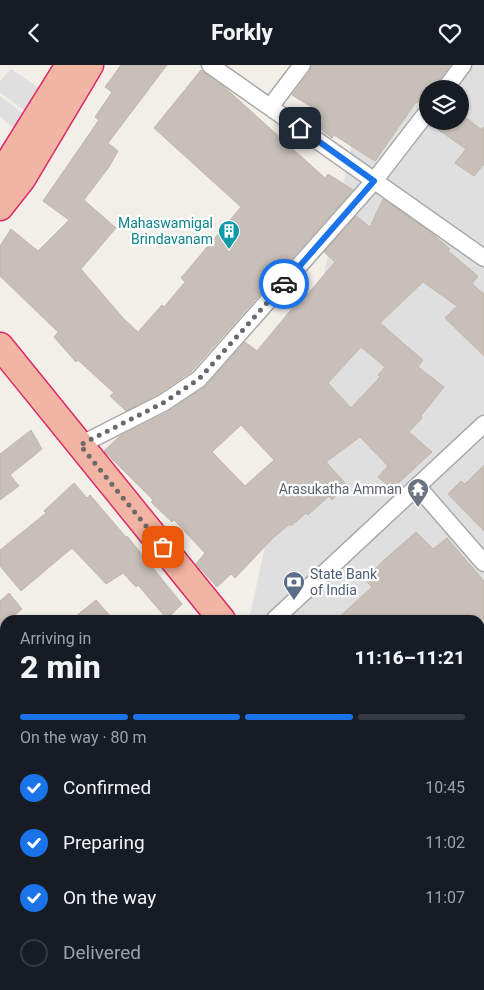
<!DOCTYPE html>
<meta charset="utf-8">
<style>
body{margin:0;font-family:Roboto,sans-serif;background:#242831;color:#f1f3f6;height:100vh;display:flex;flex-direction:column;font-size:19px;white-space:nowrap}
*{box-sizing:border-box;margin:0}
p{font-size:16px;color:#9ea1a6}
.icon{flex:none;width:28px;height:28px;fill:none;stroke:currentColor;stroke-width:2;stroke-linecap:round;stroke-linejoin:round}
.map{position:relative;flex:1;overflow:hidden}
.panel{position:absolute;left:0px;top:550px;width:485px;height:375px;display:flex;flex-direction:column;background:#171b24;border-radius:15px 15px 0 0;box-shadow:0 1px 4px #0004}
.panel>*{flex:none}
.fabs{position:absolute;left:419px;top:15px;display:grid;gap:10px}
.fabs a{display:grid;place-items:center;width:50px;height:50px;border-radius:50%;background:#171b24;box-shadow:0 1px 4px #0004;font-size:25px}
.pin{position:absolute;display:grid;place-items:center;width:42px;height:42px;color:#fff;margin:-21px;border-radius:10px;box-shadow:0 2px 8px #0006}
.courier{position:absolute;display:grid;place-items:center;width:50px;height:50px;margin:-25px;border:4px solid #1a73e8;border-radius:50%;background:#fff;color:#222;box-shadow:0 1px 6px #0007}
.overview em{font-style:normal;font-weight:800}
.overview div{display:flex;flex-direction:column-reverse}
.overview{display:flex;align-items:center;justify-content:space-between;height:85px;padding:0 20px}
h1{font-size:32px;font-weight:800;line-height:38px}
.bar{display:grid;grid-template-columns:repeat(4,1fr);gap:8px 5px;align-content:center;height:60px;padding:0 20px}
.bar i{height:6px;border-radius:4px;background:#363941}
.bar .selected{background:#1a73e8}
.bar p{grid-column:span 4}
ol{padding:0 20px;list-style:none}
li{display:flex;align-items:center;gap:15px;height:55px}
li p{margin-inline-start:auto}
li .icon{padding:5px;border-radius:50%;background:#1a73e8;color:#fff;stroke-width:4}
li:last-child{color:#9ea1a6}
li i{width:28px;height:28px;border:2px solid #363941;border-radius:50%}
header{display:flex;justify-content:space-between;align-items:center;height:65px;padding:0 20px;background:#171b24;font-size:22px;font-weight:800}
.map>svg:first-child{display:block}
.residential{fill:#e0dfdf;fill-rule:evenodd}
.building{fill:#c7bfb8;stroke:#c4b6ab;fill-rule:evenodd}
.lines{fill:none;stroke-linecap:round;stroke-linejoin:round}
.minor-casing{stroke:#a9a9a9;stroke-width:19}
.trunk-casing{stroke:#dc2a67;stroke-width:29}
.minor{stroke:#fff;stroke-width:16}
.trunk{stroke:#f2b4a3;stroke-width:26}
.done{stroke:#6b6a68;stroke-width:5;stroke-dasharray:0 9}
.route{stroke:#1a73e8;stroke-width:6}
.labels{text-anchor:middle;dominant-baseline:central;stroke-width:4.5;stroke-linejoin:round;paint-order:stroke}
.culture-label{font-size:14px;fill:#0d838f;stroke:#fff;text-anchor:end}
.worship-label{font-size:14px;fill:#5b616d;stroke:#fff;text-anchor:end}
.service-label{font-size:14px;fill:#4e5e75;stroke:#fff;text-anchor:start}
</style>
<header><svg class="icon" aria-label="back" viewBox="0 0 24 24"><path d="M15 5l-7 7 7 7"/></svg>Forkly<svg class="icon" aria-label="heart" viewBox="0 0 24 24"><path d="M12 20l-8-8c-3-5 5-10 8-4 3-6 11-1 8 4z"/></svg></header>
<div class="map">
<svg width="484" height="925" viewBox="0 0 484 925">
<rect width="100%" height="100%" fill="#f2efe9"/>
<path class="residential" d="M369,0H484V925H169L170,920H480V555H249ZM428,24H460V56H428Z
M11,4L45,27L28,48L0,28V16Z
M0,31L24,49L14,63L0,52Z
M5,847V920H133L138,925H0V851Z"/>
<path class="building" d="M121,0H167L108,78L118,86L109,102L84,135L116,163L81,204L123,253L138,267L162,240L164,242L185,217L181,213L241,142L154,63L201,5L222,20L325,113L328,109L353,125L192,306L158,329L126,346L110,331L114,328L78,295L76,297L54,272L58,267L0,211V181L11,164L38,186L69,155L43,136L99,55L95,52L112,27L105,22Z
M312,0H450L437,18L435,24H428L417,38L416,37L375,96L334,70L332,73L318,62L323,56L312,49L315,44L292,30L310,6Z
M460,48L482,65L484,62V99L474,111L455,98L466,84L430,59L433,56H460Z
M383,134L429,166L450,184L448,186L478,211L472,219L484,229V291L445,253L457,241L423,217L380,258L423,295L418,302L444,322L421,351L422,353L409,367L432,387L392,424L378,412L388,401L360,372L326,397L347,420L332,435L329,431L308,450L306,448L291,461L290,459L274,472L235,513L231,509L217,522L196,499L205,488L174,455L172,457L151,437L153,435L104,386L120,371L168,347L205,322L245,277L257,286L299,235L301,237L335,197L324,187L356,151L370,162ZM361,282L385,302L378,310L380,312L351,343L328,318ZM241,360L274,395L245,421L212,387Z
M31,365L42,384L10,410L19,421L0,435V389Z
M484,400V466L448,429L461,416L465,419Z
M74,418L87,433L90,430L126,472L127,471L182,539L167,554L138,520L136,522L123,508L106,519L72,483L21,526L0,501V485L46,448L44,446Z
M416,467L433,484L447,473L484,516V555H336L372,522L365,515L383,496Z
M9,528L22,544L9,555H5V558L0,562V536Z
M96,535L114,555H71Z"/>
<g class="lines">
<g class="minor-casing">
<path id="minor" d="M210,0L484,193
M445,24L463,0
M270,42L302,0
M80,380L163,338L199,314L374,116L428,46
M418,422L484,498
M274,555L484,359
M0,747L5,746
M0,834H5
M133,920L138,925"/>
</g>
<g class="trunk-casing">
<path id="trunk" d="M0,111L69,0
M0,142L22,114L90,0
M0,281L222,555
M480,844L484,849"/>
</g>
<use href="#minor" class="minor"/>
<use href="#trunk" class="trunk"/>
</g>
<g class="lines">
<path class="done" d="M163,482L80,380L163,338L199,314L284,219"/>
<path class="route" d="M284,219L374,116L300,63"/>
</g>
<defs>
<g id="building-pin" transform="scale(1.125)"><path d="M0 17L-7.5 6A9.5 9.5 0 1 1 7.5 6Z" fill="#0f9aa8" stroke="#fff"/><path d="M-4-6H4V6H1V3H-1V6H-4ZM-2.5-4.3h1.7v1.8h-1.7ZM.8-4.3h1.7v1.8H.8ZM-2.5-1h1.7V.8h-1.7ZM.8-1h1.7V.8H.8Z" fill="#fff"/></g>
<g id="temple-pin" transform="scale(1.125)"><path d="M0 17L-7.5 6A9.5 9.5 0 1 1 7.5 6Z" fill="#6b7280" stroke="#fff"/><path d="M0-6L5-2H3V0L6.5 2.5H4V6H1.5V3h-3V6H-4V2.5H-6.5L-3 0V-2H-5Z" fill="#fff"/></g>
<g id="bank-pin" transform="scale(1.125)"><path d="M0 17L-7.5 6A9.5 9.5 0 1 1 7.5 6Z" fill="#5c6f8a" stroke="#fff"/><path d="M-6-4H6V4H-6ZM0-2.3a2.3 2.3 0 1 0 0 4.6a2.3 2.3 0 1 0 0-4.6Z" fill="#fff"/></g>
</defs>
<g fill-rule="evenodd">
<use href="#building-pin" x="229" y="166"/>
<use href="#temple-pin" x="418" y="424"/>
<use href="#bank-pin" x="294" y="517"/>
</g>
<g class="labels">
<g class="culture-label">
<text x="213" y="158">Mahaswamigal<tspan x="213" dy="16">Brindavanam</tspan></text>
</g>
<g class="worship-label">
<text x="402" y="424">Arasukatha Amman</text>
</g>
<g class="service-label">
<text x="310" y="509">State Bank<tspan x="310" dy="16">of India</tspan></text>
</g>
</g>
</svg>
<div class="fabs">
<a><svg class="icon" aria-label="layers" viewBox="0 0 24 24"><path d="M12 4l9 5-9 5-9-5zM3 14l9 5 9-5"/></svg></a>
</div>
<div class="pin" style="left:163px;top:482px;background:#ea580c"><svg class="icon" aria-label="bag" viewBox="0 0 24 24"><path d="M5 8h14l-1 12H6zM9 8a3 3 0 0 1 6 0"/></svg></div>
<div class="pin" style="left:300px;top:63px;background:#1f2937"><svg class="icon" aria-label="home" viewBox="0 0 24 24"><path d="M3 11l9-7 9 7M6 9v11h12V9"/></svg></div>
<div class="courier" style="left:284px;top:219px"><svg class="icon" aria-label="car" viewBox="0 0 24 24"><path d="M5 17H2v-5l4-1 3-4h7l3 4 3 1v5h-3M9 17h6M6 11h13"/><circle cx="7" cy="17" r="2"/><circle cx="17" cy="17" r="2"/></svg></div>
<section class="panel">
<div class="overview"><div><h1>2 min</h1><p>Arriving in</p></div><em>11:16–11:21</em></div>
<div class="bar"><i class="selected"></i><i class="selected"></i><i class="selected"></i><i></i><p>On the way · 80 m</p></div>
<ol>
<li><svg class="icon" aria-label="check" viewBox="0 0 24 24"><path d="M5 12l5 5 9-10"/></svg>Confirmed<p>10:45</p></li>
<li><svg class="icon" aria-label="check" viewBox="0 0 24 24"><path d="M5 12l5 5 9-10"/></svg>Preparing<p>11:02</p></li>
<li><svg class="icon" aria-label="check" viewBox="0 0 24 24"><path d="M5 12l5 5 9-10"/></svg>On the way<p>11:07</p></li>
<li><i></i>Delivered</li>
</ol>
</section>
</div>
